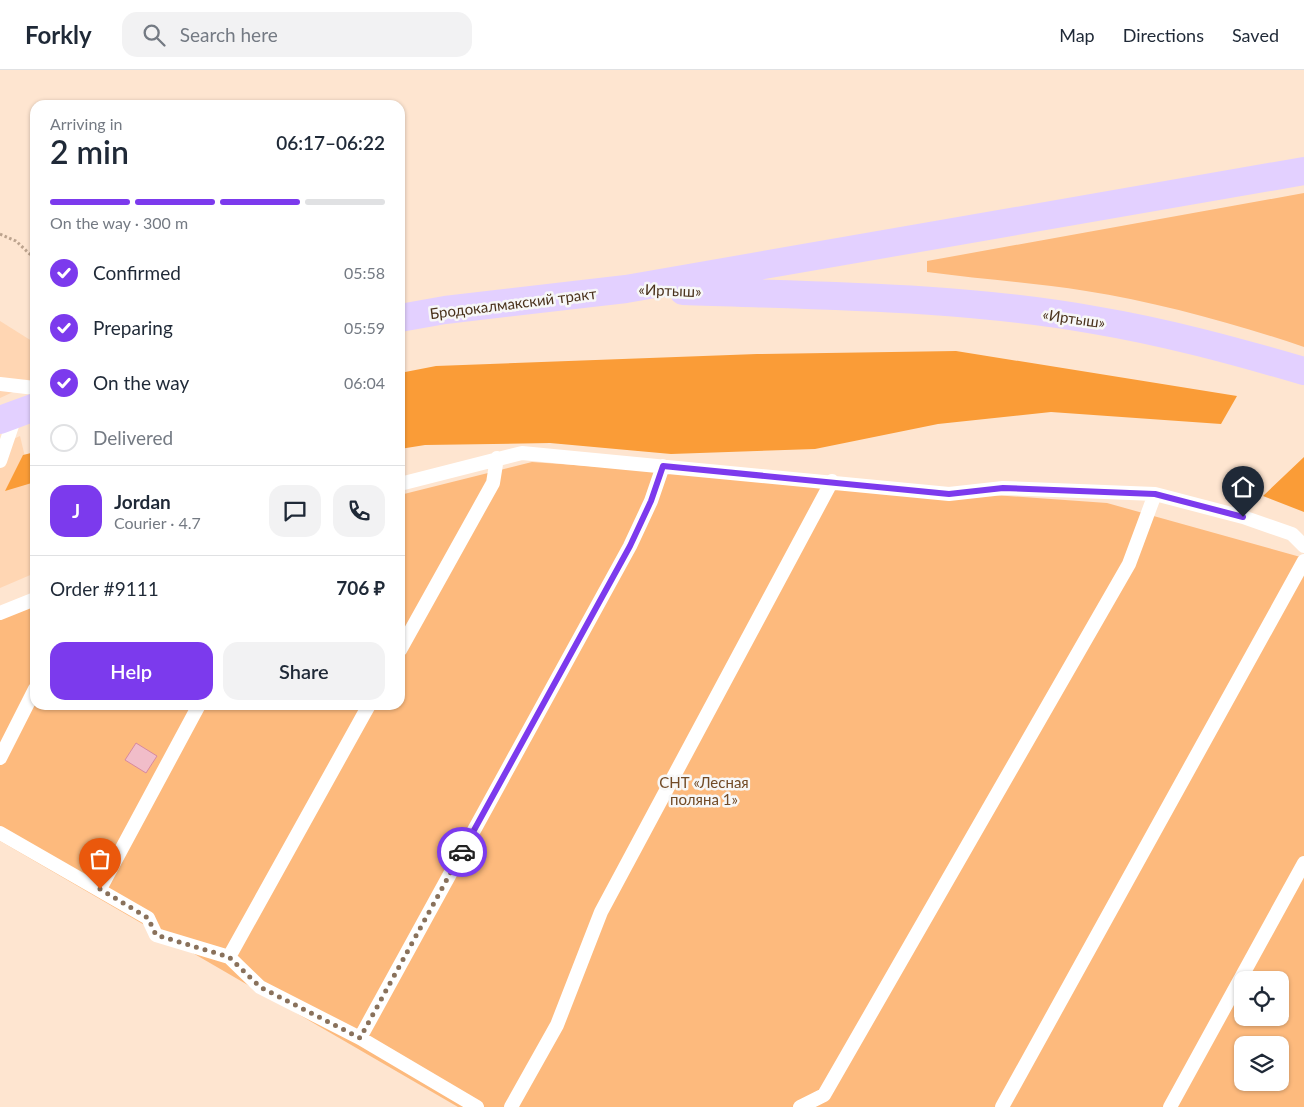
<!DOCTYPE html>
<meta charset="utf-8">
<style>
body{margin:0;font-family:Lato,sans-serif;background:#f2f2f3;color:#1f2937;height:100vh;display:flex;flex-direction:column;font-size:19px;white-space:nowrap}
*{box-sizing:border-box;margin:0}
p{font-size:16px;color:#747a83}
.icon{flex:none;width:28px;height:28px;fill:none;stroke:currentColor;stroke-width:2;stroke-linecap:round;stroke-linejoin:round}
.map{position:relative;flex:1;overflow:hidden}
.side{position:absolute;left:30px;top:30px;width:375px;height:610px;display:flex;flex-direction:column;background:#fff;border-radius:15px;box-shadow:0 1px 4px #0004}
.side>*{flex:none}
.controls{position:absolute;left:1234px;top:901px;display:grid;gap:10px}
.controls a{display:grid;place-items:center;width:55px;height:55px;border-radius:10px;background:#fff;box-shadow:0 1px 4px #0004;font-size:25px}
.pin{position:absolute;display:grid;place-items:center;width:42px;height:42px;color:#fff;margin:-51px -21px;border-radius:50% 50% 50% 0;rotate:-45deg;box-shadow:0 0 5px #0007}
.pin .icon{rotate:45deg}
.courier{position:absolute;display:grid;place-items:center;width:50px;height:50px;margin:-25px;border:4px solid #7c3aed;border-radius:50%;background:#fff;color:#222;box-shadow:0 1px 6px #0007}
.overview em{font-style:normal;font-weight:600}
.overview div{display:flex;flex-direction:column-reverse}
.overview{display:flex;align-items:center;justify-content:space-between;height:85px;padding:0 20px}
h1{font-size:32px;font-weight:600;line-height:38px}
.bar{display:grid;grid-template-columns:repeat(4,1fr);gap:8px 5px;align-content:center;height:60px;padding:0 20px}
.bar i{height:6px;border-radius:4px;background:#e0e1e3}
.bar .active{background:#7c3aed}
.bar p{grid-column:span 4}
.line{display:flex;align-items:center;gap:12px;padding:0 20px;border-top:1px solid #e0e1e3}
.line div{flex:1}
.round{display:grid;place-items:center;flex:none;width:52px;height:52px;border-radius:15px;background:#f2f2f3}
ol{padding:0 20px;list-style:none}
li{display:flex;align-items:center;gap:15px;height:55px}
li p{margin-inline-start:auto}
li .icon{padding:5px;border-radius:50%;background:#7c3aed;color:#fff;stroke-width:4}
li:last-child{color:#747a83}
li i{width:28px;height:28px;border:2px solid #e0e1e3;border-radius:50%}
.button{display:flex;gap:10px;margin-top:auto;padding:10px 20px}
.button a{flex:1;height:58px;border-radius:15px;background:#7c3aed;color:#fff;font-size:20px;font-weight:600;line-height:58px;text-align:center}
.button a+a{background:#f2f2f3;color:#1f2937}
header{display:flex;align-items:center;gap:30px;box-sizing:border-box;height:70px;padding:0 25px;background:#fff;border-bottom:1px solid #e0e1e3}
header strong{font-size:24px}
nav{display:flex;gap:28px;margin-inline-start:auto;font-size:18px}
.search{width:350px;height:45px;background:#f2f2f3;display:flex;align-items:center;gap:12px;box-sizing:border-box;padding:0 18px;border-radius:15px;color:#747a83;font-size:19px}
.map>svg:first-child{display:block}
.built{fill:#ffd6b3}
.green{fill:#fdba7d;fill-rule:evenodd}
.forest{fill:#fa9c37}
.building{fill:#f1bdc9;stroke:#d7899e}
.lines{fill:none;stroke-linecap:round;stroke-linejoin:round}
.path{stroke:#bca38e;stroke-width:3;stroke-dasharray:2.5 2.5;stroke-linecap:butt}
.lane{stroke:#fff;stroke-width:14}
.primary{stroke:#e3d0ff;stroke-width:28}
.done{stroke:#89715b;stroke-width:5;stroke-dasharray:0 9}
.route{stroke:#7c3aed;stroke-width:6}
.labels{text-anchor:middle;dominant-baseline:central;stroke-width:5;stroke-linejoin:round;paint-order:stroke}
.street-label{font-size:15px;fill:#4a321c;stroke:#f7f7f7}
.park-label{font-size:15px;fill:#714a25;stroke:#f7f7f7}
</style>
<header>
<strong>Forkly</strong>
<div class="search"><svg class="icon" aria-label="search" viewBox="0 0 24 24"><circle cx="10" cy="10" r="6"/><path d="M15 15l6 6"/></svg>Search here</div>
<nav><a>Map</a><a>Directions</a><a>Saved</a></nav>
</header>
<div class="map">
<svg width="1304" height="1037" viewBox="0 0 1304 1037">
<rect width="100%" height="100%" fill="#fee5d0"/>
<path class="built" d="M0,251L35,273V312L0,328Z
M20,366L35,429V503L0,518V375Z"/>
<path class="green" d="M1304,123V277C1237,254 1156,232 1086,221C1034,213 980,209 927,202V191Z
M532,392L1107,433L1304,488V1037H458L0,771V540L35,526V635H400V425ZM1242,910H1280V948H1242ZM1242,975H1280V1012H1242Z"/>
<path class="forest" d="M956,281L1237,326L1221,354L1051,342L938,354L815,379L671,384L550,373L425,375L400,379V303L436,296L757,284Z
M35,382V412L5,421L23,385Z
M1304,387V442L1263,426Z"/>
<path class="building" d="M136,673L157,686L146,703L125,690Z"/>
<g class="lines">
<path class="path" d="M0,164L16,171L35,189"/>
<path class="lane" d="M0,314L35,318
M0,391L16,344
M400,414L522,383L949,424L1003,418L1155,424L1243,447L1292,464L1304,476
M0,543L35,529
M400,580L493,413L497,388
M0,688L35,619
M0,763L148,848L156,865L229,887L260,917L360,968L477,1037
M100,819L199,635
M229,887L369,635
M360,968L630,476L651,431L663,396
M511,1037L557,955L601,842L832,411
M800,1037L824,1025L1129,494L1155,424
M1002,1037L1304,491
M1170,1037L1304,793"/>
<path class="primary" d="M683,221C820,226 959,226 1094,250C1166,262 1235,281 1304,301
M400,248L445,240L626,219L1304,101
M0,350L35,337"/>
</g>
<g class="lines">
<path class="done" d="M100,819L148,848L156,865L229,887L260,917L360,968L462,782"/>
<path class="route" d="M462,782L630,476L651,431L663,396L949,424L1003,418L1155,424L1243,447"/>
</g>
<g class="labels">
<g class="street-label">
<text transform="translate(670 220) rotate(2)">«Иртыш»</text>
<text transform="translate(513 233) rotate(-7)">Бродокалмакский тракт</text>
<text transform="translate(1074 248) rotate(8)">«Иртыш»</text>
</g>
<g class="park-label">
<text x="704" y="712">СНТ «Лесная<tspan x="704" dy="17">поляна 1»</tspan></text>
</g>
</g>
</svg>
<div class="controls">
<a><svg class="icon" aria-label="locate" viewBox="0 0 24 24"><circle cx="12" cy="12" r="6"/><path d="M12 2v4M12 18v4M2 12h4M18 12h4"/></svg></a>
<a><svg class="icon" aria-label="layers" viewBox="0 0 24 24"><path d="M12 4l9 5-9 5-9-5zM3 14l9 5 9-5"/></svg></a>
</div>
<div class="pin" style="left:100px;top:819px;background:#ea580c"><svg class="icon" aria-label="bag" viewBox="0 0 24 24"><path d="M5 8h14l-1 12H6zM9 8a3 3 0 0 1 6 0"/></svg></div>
<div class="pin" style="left:1243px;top:447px;background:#1f2937"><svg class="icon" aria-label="home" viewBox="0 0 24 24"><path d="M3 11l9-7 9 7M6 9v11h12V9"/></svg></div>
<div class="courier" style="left:462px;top:782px"><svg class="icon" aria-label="car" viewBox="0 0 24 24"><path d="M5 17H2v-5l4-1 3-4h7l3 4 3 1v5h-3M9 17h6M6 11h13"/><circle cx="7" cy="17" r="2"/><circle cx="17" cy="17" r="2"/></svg></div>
<section class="side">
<div class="overview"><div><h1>2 min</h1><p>Arriving in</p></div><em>06:17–06:22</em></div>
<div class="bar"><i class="active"></i><i class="active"></i><i class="active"></i><i></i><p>On the way · 300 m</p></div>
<ol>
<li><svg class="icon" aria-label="check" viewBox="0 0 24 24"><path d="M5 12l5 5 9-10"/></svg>Confirmed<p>05:58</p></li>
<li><svg class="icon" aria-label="check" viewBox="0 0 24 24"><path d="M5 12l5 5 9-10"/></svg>Preparing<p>05:59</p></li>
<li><svg class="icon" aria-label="check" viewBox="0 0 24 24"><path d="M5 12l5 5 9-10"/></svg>On the way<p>06:04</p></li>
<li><i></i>Delivered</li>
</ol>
<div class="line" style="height:90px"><b class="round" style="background:#7c3aed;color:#fff">J</b><div><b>Jordan</b><p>Courier · 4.7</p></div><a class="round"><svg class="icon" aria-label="chat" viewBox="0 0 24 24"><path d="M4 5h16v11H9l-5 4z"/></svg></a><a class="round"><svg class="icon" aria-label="phone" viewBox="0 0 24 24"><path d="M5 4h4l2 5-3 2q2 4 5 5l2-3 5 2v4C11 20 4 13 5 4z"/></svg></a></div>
<div class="line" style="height:65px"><div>Order #9111</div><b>706 ₽</b></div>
<div class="button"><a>Help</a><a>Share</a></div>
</section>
</div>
